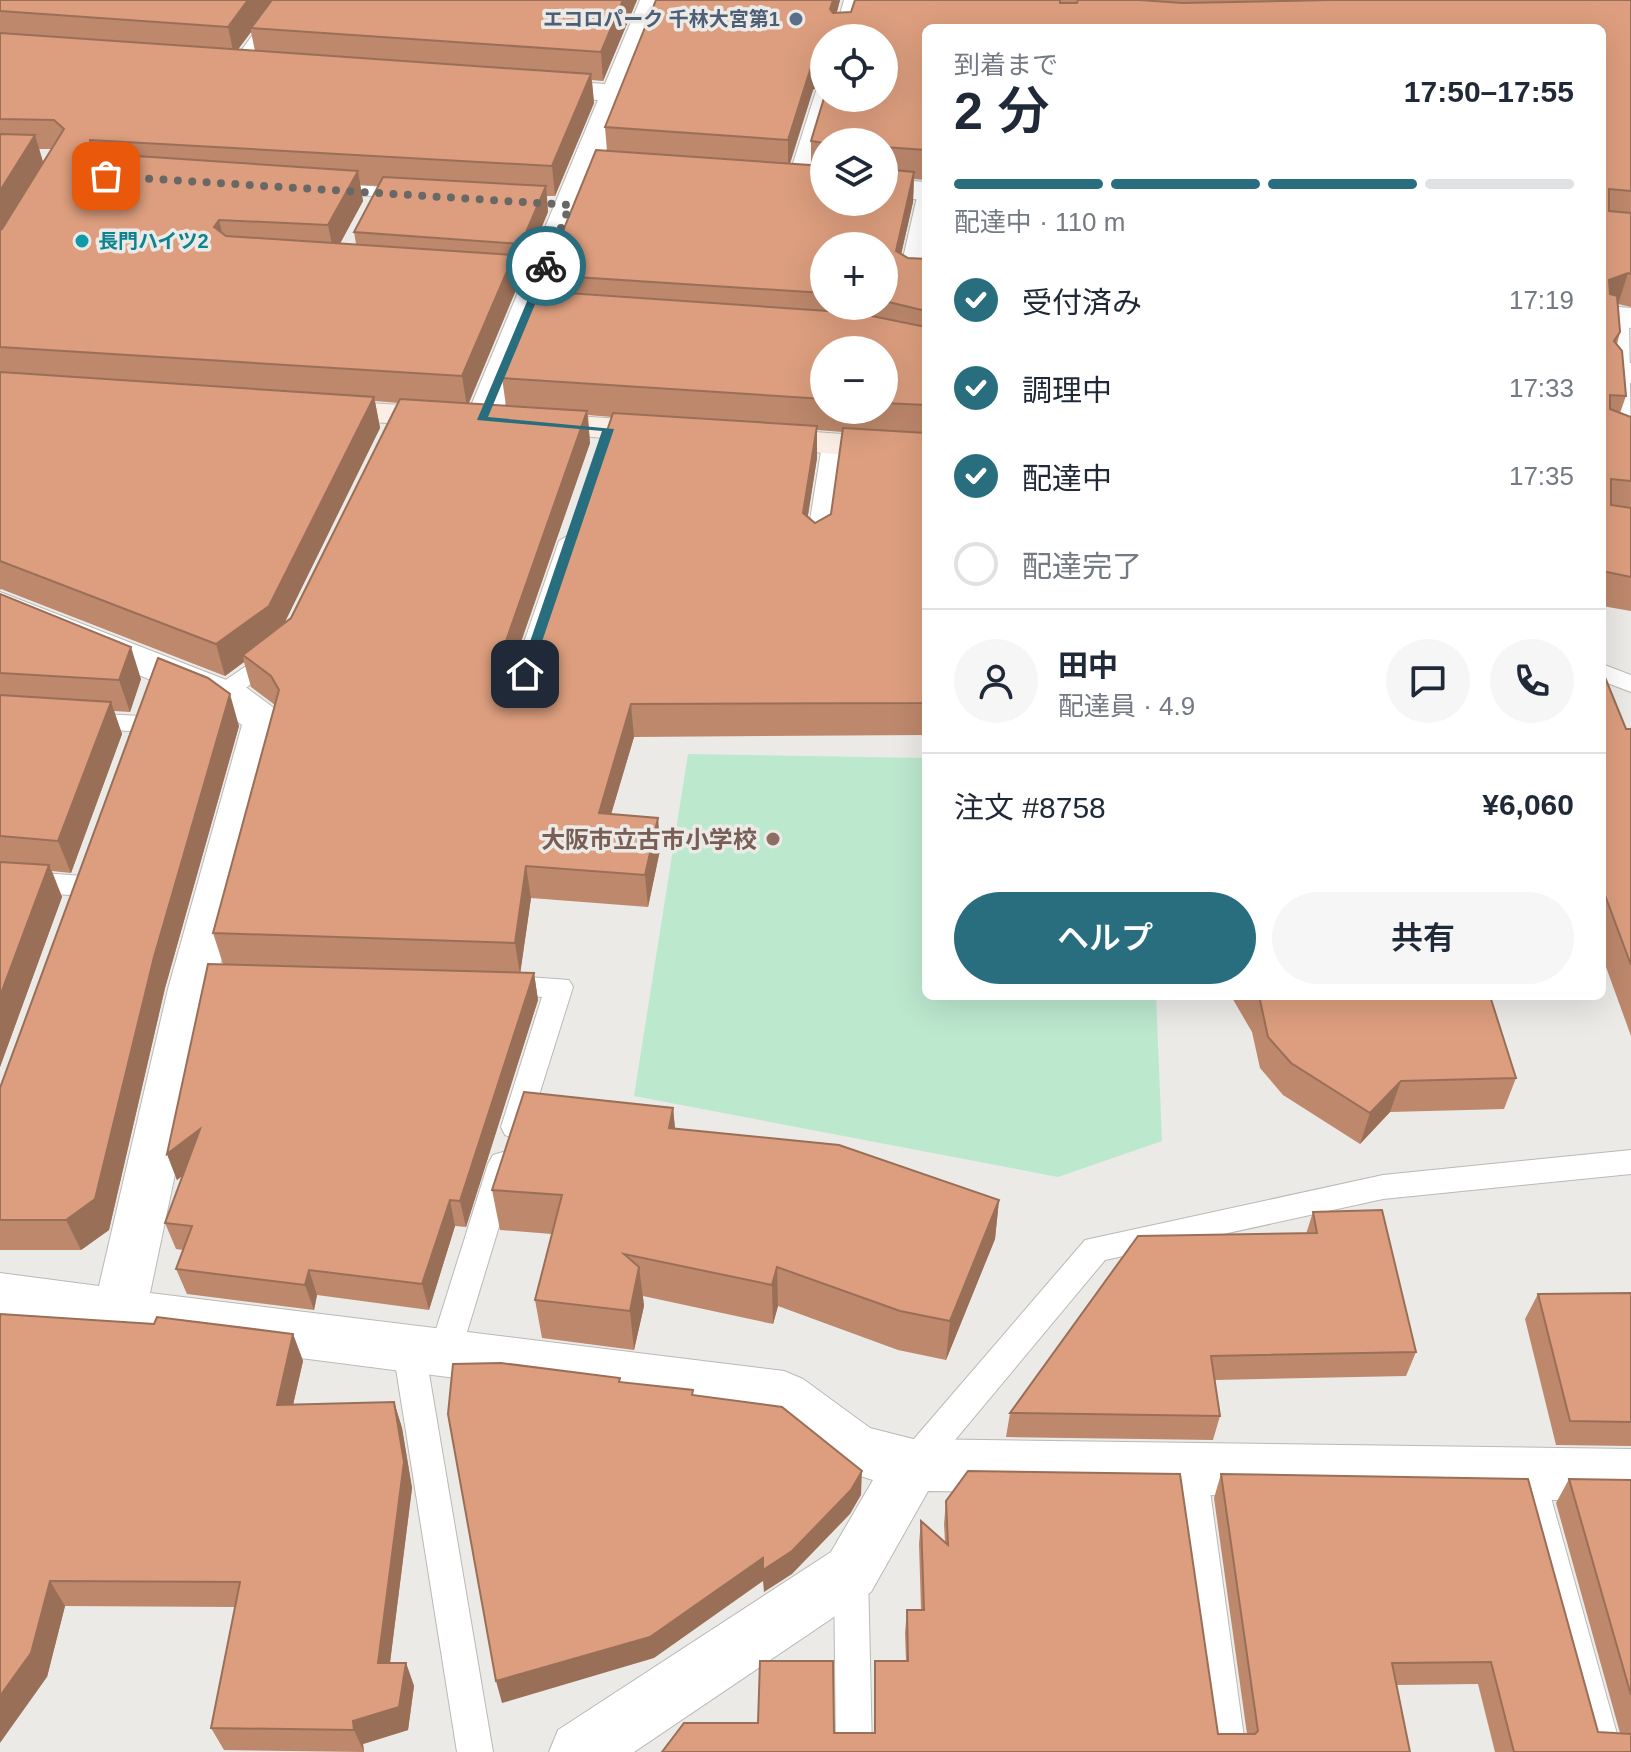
<!DOCTYPE html>
<html lang="ja">
<meta charset="utf-8">
<style>
body{margin:0;font-family:Helvetica,"Noto Sans JP",sans-serif;background:#f6f6f7;color:#1f2937;height:100vh;display:flex;flex-direction:column;font-size:30px;white-space:nowrap}
*{box-sizing:border-box;margin:0}
p{font-size:26px;color:#747a83}
.icon{flex:none;width:44px;height:44px;fill:none;stroke:currentColor;stroke-width:2;stroke-linecap:round;stroke-linejoin:round}
.map{position:relative;flex:1;overflow:hidden}
.details{position:absolute;left:922px;top:24px;width:684px;height:976px;display:flex;flex-direction:column;background:#fff;border-radius:12px;box-shadow:0 8px 32px #0002}
.details>*{flex:none}
.fabs{position:absolute;left:810px;top:24px;display:grid;gap:16px}
.fabs a{display:grid;place-items:center;width:88px;height:88px;border-radius:50%;background:#fff;box-shadow:0 8px 32px #0002;font-size:40px}
.pin{position:absolute;display:grid;place-items:center;width:68px;height:68px;color:#fff;margin:-34px;border-radius:16px;box-shadow:0 4px 12px #0006}
.courier{position:absolute;display:grid;place-items:center;width:80px;height:80px;margin:-40px;border:6px solid #296e7e;border-radius:50%;background:#fff;color:#222;box-shadow:0 2px 10px #0007}
.head em{font-style:normal;font-weight:600}
.head div{display:flex;flex-direction:column-reverse}
.head{display:flex;align-items:center;justify-content:space-between;height:136px;padding:0 32px}
h1{font-size:52px;font-weight:600;line-height:60px}
.bar{display:grid;grid-template-columns:repeat(4,1fr);gap:12px 8px;align-content:center;height:96px;padding:0 32px}
.bar i{height:10px;border-radius:6px;background:#e0e1e3}
.bar .active{background:#296e7e}
.bar p{grid-column:span 4}
.line{display:flex;align-items:center;gap:20px;padding:0 32px;border-top:2px solid #e0e1e3}
.line div{flex:1}
.round{display:grid;place-items:center;flex:none;width:84px;height:84px;border-radius:42px;background:#f6f6f7}
ol{padding:0 32px;list-style:none}
li{display:flex;align-items:center;gap:24px;height:88px}
li p{margin-inline-start:auto}
li .icon{padding:8px;border-radius:50%;background:#296e7e;color:#fff;stroke-width:4}
li:last-child{color:#747a83}
li i{width:44px;height:44px;border:4px solid #e0e1e3;border-radius:50%}
.action{display:flex;gap:16px;margin-top:auto;padding:16px 32px}
.action a{flex:1;height:92px;border-radius:48px;background:#296e7e;color:#fff;font-size:32px;font-weight:600;line-height:92px;text-align:center}
.action a+a{background:#f6f6f7;color:#1f2937}
.map>svg:first-child{display:block}
.green{fill:#bce8ce}
.lines{fill:none;stroke-linecap:round;stroke-linejoin:round}
.lane-casing{stroke:#bab9b6;stroke-width:2}
.street-casing{stroke:#bab9b6;stroke-width:2}
.secondary-casing{stroke:#bab9b6;stroke-width:2}
.lane{fill:#fff;fill-rule:evenodd}
.street{fill:#fff;fill-rule:evenodd}
.secondary{fill:#fbeee5;fill-rule:evenodd}
.wall{fill:#bd886c;fill-rule:evenodd}
.shaded-wall{fill:#9a6f58}
.building{fill:#dc9e7e;stroke:#9a6f58;stroke-width:2}
.route{fill:#296e7e}
.done{stroke:#696866;stroke-width:8;stroke-dasharray:0 14.4}
.service-dot{fill:#5c6f8a;stroke:#ebeae7;stroke-width:3}
.culture-dot{fill:#0f9aa8;stroke:#ebeae7;stroke-width:3}
.education-dot{fill:#8d6e63;stroke:#ebeae7;stroke-width:3}
.labels{text-anchor:middle;dominant-baseline:central;stroke-width:7;stroke-linejoin:round;paint-order:stroke}
.far-service-label{font-size:20px;font-weight:bold;fill:#4e5e75;stroke:#ebeae7;text-anchor:end}
.far-culture-label{font-size:20px;font-weight:bold;fill:#0d838f;stroke:#ebeae7;text-anchor:start}
.education-label{font-size:24px;font-weight:bold;fill:#785e54;stroke:#ebeae7;text-anchor:end}
</style>
<div class="map">
<svg width="1631" height="1752" viewBox="0 0 1631 1752">
<rect width="100%" height="100%" fill="#ebeae7"/>
<path class="green" d="M688,754L926,758V996H1156L1162,1141L1058,1177L634,1096Z"/>
<g class="lines">
<g class="lane-casing">
<path id="lane" d="M278,0H294L244,69H232L230,66Z
M844,0H860L849,38H833Z
M824,86V98H830L805,182L802,186H790L787,182L816,91Z
M327,183L411,189L420,194L411,199L321,192L318,188Z
M926,192V237L918,275H926V287L907,286L898,280L917,197Z
M1602,311H1619L1629,317L1631,450L1621,444L1610,323H1602Z
M832,439L842,445L828,545L817,552L806,545L822,445Z
M570,534L581,541L537,674L533,680H517L513,674L559,541Z
M277,645L285,648L289,653L285,658L230,700H214L210,694L214,688Z
M1602,664L1631,675V692L1602,681Z
M85,713L141,716L150,718L153,724L150,730L141,732L76,727L73,721L76,715Z
M0,870L84,876L93,879L97,886L93,893L84,896L0,890Z
M501,975L569,980L573,987L529,1127L525,1135L515,1139L505,1135L501,1127L542,997L491,992L487,985L491,978Z
M1631,1150V1174L1383,1199L1105,1260L925,1476L913,1480L901,1476L897,1465L901,1454L1085,1240L1383,1175Z
M503,1152L513,1155L518,1164L460,1355L455,1365L444,1369L433,1365L428,1355L488,1164L493,1155Z
M409,1336L420,1340L425,1350L493,1752H457L393,1350L398,1340Z
M1190,1454L1202,1458L1207,1469L1246,1752H1210L1173,1469L1178,1458Z
M1528,1461L1540,1465L1545,1476L1622,1752H1586L1511,1476L1516,1465Z
M851,1556L863,1560L868,1572L872,1752H836L834,1572L839,1560Z"/>
</g>
<g class="street-casing">
<path id="street" d="M640,0H666L499,420L494,427L482,430L470,427L465,420L598,100L534,95L524,93L520,87L524,81L534,79L605,84Z
M884,179L926,182V200L884,197Z
M1619,307L1631,308V328L1607,324L1603,317L1607,310Z
M1624,362L1631,363V383L1612,379L1607,372L1612,365Z
M0,592L247,688L278,711L284,721L214,989L150,1293L784,1371L803,1379L870,1428L913,1439L1631,1449V1501L928,1491L871,1592L634,1752H549L558,1730L831,1552L873,1480L835,1468L772,1419L0,1319V1273L99,1286L168,989L242,725L219,708L0,618Z"/>
</g>
<g class="secondary-casing">
<path id="secondary" d="M318,400L453,408L465,411L470,418L465,425L453,428L306,417L301,410L306,403Z
M529,413L668,422L680,426L686,433L680,440L668,444L517,430L512,423L517,416Z
M757,428L926,440V462L745,446L739,439L745,432Z"/>
</g>
<use href="#lane" class="lane"/>
<use href="#street" class="street"/>
<use href="#secondary" class="secondary"/>
</g>
<path class="wall" d="M0,0H637L603,81L592,80L594,103L555,196H547L548,212L524,269H516L518,285L469,403L506,406L502,378L546,291L545,275L607,151L605,127L656,0H840L837,12H851L855,0H1631V307L1618,304L1620,332L1617,344L1626,396L1620,413L1631,417V611L1602,606V28H926V180L914,179L913,202L901,254L908,258L922,259L923,241L926,227V735L634,737L611,814L658,818L660,850L648,907L531,898L520,973H534L538,1000L466,1227L455,1226L429,1310L317,1295L314,1310L187,1294L176,1269L183,1250L176,1249L165,1223L183,1175L177,1180L167,1154L223,964L213,933L275,705L251,687L244,662L225,676L1,589L0,590ZM251,32L255,51L238,49ZM824,38L884,98L811,141V165L790,164L813,90ZM824,142H884V202H824ZM39,149H52L43,163ZM360,185L378,186L354,232L356,244L340,243L363,201ZM824,246H884V306H824ZM824,350H884V410H824ZM375,401L398,403L291,618L284,624L380,428ZM588,415L612,417L536,643L529,651H518L590,443ZM817,430L843,432L831,514L815,523L808,516L817,458Z
M0,594L141,679L130,712L114,711L122,734L71,873L52,871L62,897L0,1067Z
M1602,670L1626,729H1631V1036L1602,956Z
M239,726L165,988L109,1230L81,1250H0V1088Z
M1231,996H1490L1516,1078L1504,1109L1390,1112L1360,1144L1283,1095L1260,1068L1252,1032Z
M673,1108L675,1129L999,1200L995,1239L946,1360L898,1350L778,1306L773,1324L643,1296L644,1306L634,1350L542,1338L535,1300L552,1234L500,1230L492,1190Z
M1313,1212L1416,1352L1406,1376L1215,1380L1220,1416L1213,1440L1006,1437L1010,1413L1306,1234Z
M1631,1293V1446L1556,1445L1525,1319L1538,1294Z
M0,1314L293,1334L303,1361L293,1405L394,1402L402,1428L412,1488L390,1663H406L414,1686L408,1730L363,1744L364,1752L224,1750L211,1728L236,1607L65,1606L47,1677Z
M1221,1474L1598,1732L1620,1733L1556,1503L1569,1479L1631,1480V1752H1495L1478,1684L1396,1685L1410,1752L834,1733H874L875,1661H906L905,1633L907,1610H921L919,1544L921,1521L945,1542L944,1524L946,1501L1218,1734H1247L1214,1498Z"/>
<path class="shaded-wall" d="M248,0H274L251,28V32L234,55L228,27Z
M623,0H637L603,81L601,52Z
M833,0H840L830,37V9Z
M824,54V83L813,90L788,169V140L813,61Z
M591,74L594,103L555,196L552,166Z
M35,135L44,165L0,237V191Z
M358,171L363,201L334,255L328,225Z
M914,172L913,202L895,281L896,251Z
M546,186L548,212L524,269L521,244Z
M219,220L226,250L214,227Z
M514,255L518,285L467,407L462,376Z
M1628,273L1618,304L1602,310L1609,280Z
M374,397L380,428L277,638L243,655L244,662L225,676L216,644Z
M587,411L590,443L510,673L506,641Z
M817,426V458L803,545V513Z
M131,647L141,679L130,712L119,680Z
M230,694L239,726L165,988L109,1230L81,1250L66,1220L154,957Z
M111,702L122,734L71,873L58,841Z
M631,704L634,737L602,845L599,813Z
M658,818L660,850L648,907L645,875Z
M49,865L62,897L0,1067V996Z
M526,866L531,898L520,975L515,943Z
M534,973L538,1000L466,1227L460,1201Z
M1401,1081L1390,1112L1360,1144L1370,1113Z
M673,1108L677,1149L669,1128Z
M200,1129L210,1155L177,1180L167,1154Z
M450,1200L455,1226L429,1310L422,1284Z
M999,1200L995,1239L946,1360L950,1321Z
M639,1267L644,1306L634,1350L630,1311Z
M777,1267L778,1306L773,1324L772,1285Z
M309,1270L317,1295L314,1310L305,1285Z
M293,1334L303,1361L287,1431L277,1405Z
M394,1402L402,1428L412,1488L387,1686L378,1663Z
M862,1471L861,1495L850,1514L792,1574L764,1592L763,1581L654,1658L502,1703L496,1681Z
M50,1581L65,1606L47,1677L0,1743V1696Z
M406,1663L414,1686L408,1730L363,1744L364,1752L354,1730L353,1721Z"/>
<path class="building" d="M0,0H248L228,27L0,11Z
M272,0H623L601,52L251,28Z
M656,0H833L830,9L833,13L851,12L855,0H1060V3H1077L1078,0H1139L1183,3L1332,0H1631V191L1609,189V211L1631,213V274L1628,273L1609,280L1610,294L1617,296L1620,332L1614,341L1622,351L1626,396L1610,395V409L1631,417V481L1611,479V505L1631,508V577L1602,571V28H926V150L884,147V142L824,143L811,141L824,98H884V38H824V54L813,61L788,140L605,127Z
M0,33L591,74L552,166L90,140L92,153L358,171L328,225L219,220L214,227L226,236L514,255L462,376L0,347V230L2,229L64,129L54,120L0,119Z
M0,134L35,135L0,191Z
M596,150L824,166V202H884V169L914,172L896,251L908,258L926,259V311L884,301V246H824V293L545,275Z
M383,177L546,186L521,244L354,232Z
M926,227V242L923,241Z
M538,291L857,313L926,327V405L884,403V350H824V399L502,378Z
M0,372L374,397L269,606L216,644L0,561Z
M400,399L587,411L506,641L512,651H529L536,643L613,413L817,426L803,513L815,523L831,514L843,428L926,433V703L631,704L599,813L658,818L645,875L526,866L515,943L213,933L279,690L271,676L243,655L291,618Z
M0,594L131,647L119,680L0,673Z
M158,658L208,678L230,694L154,957L95,1199L66,1220H0V1088Z
M1602,670L1626,729H1631V965L1602,887Z
M0,695L111,702L58,841L0,836Z
M0,862L49,865L0,996Z
M208,964L534,973L460,1201L450,1200L422,1284L309,1270L305,1285L176,1269L192,1226L165,1223L200,1129L167,1154Z
M1258,996H1490L1516,1078L1401,1081L1370,1113L1291,1063L1268,1037L1260,1000Z
M524,1092L673,1108L669,1128L839,1145L999,1200L950,1321L900,1311L777,1267L772,1285L624,1254L639,1267L630,1311L535,1300L562,1195L492,1190Z
M1382,1210L1416,1352L1211,1356L1220,1416L1010,1413L1138,1236L1317,1233L1313,1212Z
M1631,1293V1422L1570,1421L1538,1294Z
M0,1314L154,1324L157,1317L293,1334L277,1405L394,1402L404,1462L378,1663H406L399,1707L353,1721L354,1730L211,1728L240,1582L50,1581L31,1653L0,1696Z
M501,1363L620,1378L619,1382L693,1390L692,1395L782,1407L862,1471L851,1490L792,1551L763,1570V1558L650,1637L496,1681L448,1414L453,1364Z
M968,1471L1180,1474L1218,1734H1255L1258,1731L1221,1474L1528,1479L1598,1732L1631,1734V1752H1514L1491,1662L1392,1663L1410,1752H662L684,1723H758L760,1661H833L834,1733H875V1661H908L907,1610H924L921,1521L948,1545L946,1501Z
M1569,1479L1631,1480V1695Z"/>
<path class="route" d="M546,263L551,266L488,417L614,429L531,674L525,678L519,674L602,431L477,420L542,266Z"/>
<g class="lines">
<path class="done" d="M106,176L570,205L546,266"/>
</g>
<circle class="service-dot" cx="796" cy="19" r="8"/>
<circle class="culture-dot" cx="82" cy="241" r="8"/>
<circle class="education-dot" cx="773" cy="839" r="8"/>
<g class="labels">
<g class="far-service-label">
<text x="780" y="19">エコロパーク 千林大宮第1</text>
</g>
<g class="far-culture-label">
<text x="98" y="241">長門ハイツ2</text>
</g>
<g class="education-label">
<text x="757" y="839">大阪市立古市小学校</text>
</g>
</g>
</svg>
<div class="fabs">
<a><svg class="icon" aria-label="locate" viewBox="0 0 24 24"><circle cx="12" cy="12" r="6"/><path d="M12 2v4M12 18v4M2 12h4M18 12h4"/></svg></a>
<a><svg class="icon" aria-label="layers" viewBox="0 0 24 24"><path d="M12 4l9 5-9 5-9-5zM3 14l9 5 9-5"/></svg></a>
<a>+</a>
<a>−</a>
</div>
<div class="pin" style="left:106px;top:176px;background:#ea580c"><svg class="icon" aria-label="bag" viewBox="0 0 24 24"><path d="M5 8h14l-1 12H6zM9 8a3 3 0 0 1 6 0"/></svg></div>
<div class="pin" style="left:525px;top:674px;background:#1f2937"><svg class="icon" aria-label="home" viewBox="0 0 24 24"><path d="M3 11l9-7 9 7M6 9v11h12V9"/></svg></div>
<div class="courier" style="left:546px;top:266px"><svg class="icon" aria-label="bike" viewBox="0 0 24 24"><circle cx="6" cy="16" r="4"/><circle cx="18" cy="16" r="4"/><path d="M6 16l4-8h5l3 8M10 8l3 8H6M13 5h3"/></svg></div>
<section class="details">
<div class="head"><div><h1>2 分</h1><p>到着まで</p></div><em>17:50–17:55</em></div>
<div class="bar"><i class="active"></i><i class="active"></i><i class="active"></i><i></i><p>配達中 · 110 m</p></div>
<ol>
<li><svg class="icon" aria-label="check" viewBox="0 0 24 24"><path d="M5 12l5 5 9-10"/></svg>受付済み<p>17:19</p></li>
<li><svg class="icon" aria-label="check" viewBox="0 0 24 24"><path d="M5 12l5 5 9-10"/></svg>調理中<p>17:33</p></li>
<li><svg class="icon" aria-label="check" viewBox="0 0 24 24"><path d="M5 12l5 5 9-10"/></svg>配達中<p>17:35</p></li>
<li><i></i>配達完了</li>
</ol>
<div class="line" style="height:144px"><a class="round"><svg class="icon" aria-label="person" viewBox="0 0 24 24"><circle cx="12" cy="8" r="4"/><path d="M4 21q1-7 8-7t8 7"/></svg></a><div><b>田中</b><p>配達員 · 4.9</p></div><a class="round"><svg class="icon" aria-label="chat" viewBox="0 0 24 24"><path d="M4 5h16v11H9l-5 4z"/></svg></a><a class="round"><svg class="icon" aria-label="phone" viewBox="0 0 24 24"><path d="M5 4h4l2 5-3 2q2 4 5 5l2-3 5 2v4C11 20 4 13 5 4z"/></svg></a></div>
<div class="line" style="height:104px"><div>注文 #8758</div><b>¥6,060</b></div>
<div class="action"><a>ヘルプ</a><a>共有</a></div>
</section>
</div>
